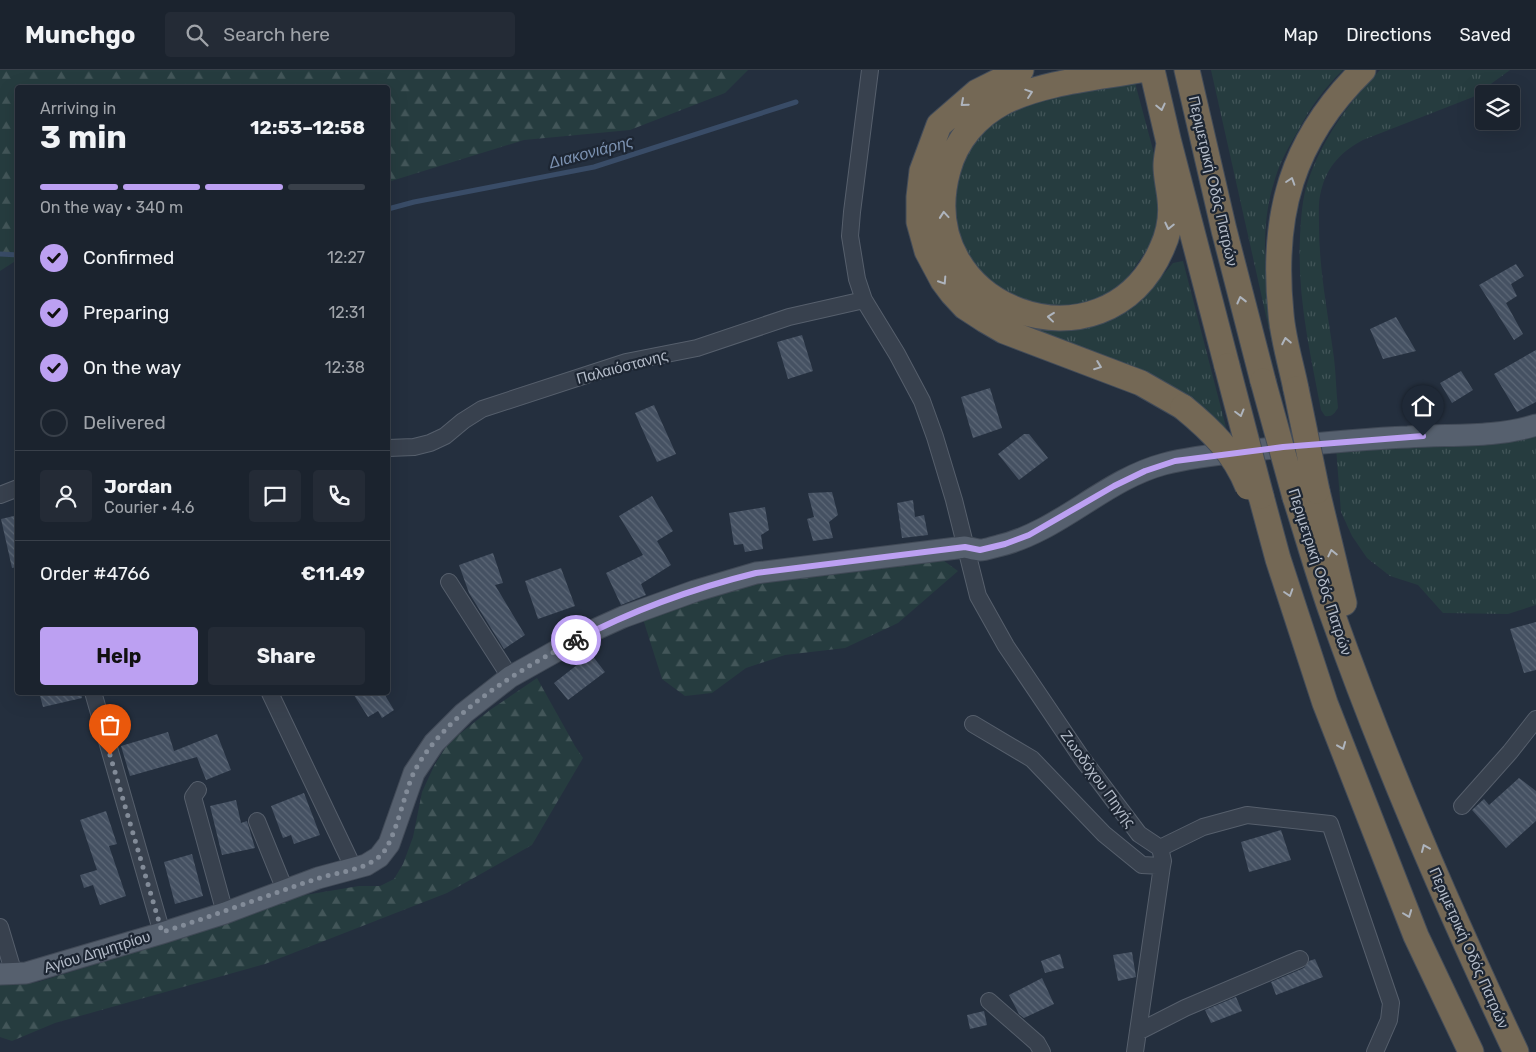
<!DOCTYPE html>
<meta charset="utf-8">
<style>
body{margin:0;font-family:Rubik,sans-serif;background:#242b36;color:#f1f3f6;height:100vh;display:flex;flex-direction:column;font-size:19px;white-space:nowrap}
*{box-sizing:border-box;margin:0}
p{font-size:16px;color:#a0a4aa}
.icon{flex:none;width:28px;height:28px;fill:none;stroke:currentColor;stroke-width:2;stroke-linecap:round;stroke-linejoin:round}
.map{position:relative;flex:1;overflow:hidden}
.drawer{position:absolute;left:15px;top:15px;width:375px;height:610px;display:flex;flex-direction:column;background:#1b232e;border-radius:5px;box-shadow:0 5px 20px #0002,0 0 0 1px #39404a}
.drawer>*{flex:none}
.fabs{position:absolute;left:1475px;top:15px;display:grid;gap:10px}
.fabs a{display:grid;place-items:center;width:45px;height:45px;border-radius:5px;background:#1b232e;box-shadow:0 5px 20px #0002,0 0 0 1px #39404a;font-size:25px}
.pin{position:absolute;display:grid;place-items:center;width:42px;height:42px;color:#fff;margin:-51px -21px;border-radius:50% 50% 50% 0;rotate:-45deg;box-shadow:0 0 5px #0007}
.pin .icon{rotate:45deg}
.courier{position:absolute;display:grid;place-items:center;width:50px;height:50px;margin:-25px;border:4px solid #bca0f2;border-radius:50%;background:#fff;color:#222;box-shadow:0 1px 6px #0007}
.overview em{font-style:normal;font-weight:700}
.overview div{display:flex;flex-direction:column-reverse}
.overview{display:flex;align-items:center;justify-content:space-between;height:85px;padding:0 25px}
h1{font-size:32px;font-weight:700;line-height:38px}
.bar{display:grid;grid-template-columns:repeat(4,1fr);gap:8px 5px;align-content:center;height:60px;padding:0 25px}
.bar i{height:6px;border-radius:4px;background:#39404a}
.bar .on{background:#bca0f2}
.bar p{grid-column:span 4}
.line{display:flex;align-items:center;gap:12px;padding:0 25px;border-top:1px solid #39404a}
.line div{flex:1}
.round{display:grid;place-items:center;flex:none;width:52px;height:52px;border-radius:5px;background:#242b36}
ol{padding:0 25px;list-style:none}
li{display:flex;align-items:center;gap:15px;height:55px}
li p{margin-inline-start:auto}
li .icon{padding:5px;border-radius:50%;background:#bca0f2;color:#111;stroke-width:4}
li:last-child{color:#a0a4aa}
li i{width:28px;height:28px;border:2px solid #39404a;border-radius:50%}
.primary-button{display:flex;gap:10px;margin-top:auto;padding:10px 25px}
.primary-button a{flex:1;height:58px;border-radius:5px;background:#bca0f2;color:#111;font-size:20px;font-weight:700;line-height:58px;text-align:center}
.primary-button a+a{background:#242b36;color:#f1f3f6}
header{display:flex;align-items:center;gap:30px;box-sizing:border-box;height:70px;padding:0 25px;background:#1b232e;border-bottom:1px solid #39404a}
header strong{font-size:24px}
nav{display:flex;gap:28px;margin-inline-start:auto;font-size:18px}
.search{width:350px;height:45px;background:#242b36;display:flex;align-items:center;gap:12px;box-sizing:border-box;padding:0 18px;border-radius:5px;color:#a0a4aa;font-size:19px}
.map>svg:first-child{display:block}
.grass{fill:url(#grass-tufts)}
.forest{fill:url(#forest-firs)}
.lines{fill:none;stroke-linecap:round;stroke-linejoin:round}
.stream{stroke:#394c67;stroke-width:5}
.building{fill:url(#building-back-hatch)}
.minor-casing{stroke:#565f6c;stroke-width:18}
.major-casing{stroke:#414a57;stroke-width:23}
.highway-casing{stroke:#434c59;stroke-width:27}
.minor{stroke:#38414e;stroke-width:16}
.major{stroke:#56606e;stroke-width:21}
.highway{stroke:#746855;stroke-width:25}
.highway-bridge-casing{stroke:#434c59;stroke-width:27;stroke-linecap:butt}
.highway-bridge{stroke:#746855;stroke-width:25}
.oneway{stroke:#aeb4bd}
.done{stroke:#828b98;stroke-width:5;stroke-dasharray:0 9}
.route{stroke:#bca0f2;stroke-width:6}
.labels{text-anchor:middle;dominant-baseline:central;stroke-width:4.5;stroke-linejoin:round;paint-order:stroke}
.street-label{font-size:15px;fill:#b4bcc9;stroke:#1d2633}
.water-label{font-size:16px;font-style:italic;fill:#7c92b1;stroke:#1d2633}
</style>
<header>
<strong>Munchgo</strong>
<div class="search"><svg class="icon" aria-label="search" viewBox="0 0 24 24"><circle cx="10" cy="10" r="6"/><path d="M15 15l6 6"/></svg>Search here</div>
<nav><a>Map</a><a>Directions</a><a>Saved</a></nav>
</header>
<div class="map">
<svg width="1536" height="982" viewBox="0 0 1536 982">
<defs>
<pattern id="grass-tufts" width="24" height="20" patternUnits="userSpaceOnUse" patternTransform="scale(1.25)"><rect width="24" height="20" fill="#263c3f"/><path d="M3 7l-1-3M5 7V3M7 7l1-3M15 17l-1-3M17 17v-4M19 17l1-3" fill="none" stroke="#435659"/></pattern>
<pattern id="forest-firs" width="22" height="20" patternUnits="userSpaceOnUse" patternTransform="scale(1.25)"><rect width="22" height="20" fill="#263c3f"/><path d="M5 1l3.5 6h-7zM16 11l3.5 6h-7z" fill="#435659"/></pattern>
<pattern id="building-back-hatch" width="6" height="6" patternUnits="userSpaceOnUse" patternTransform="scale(1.25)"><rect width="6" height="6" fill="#455162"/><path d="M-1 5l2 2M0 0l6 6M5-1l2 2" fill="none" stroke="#5d6877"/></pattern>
</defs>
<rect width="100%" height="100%" fill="#242f3e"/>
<path class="grass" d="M1211,0H1343C1324,18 1310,38 1298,61C1289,76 1280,92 1275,109C1251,182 1276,262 1290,334L1286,335Z
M1380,0H1510L1473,27L1363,70C1341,82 1327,96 1321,121C1318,132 1319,144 1319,155C1319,200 1328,244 1334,288C1336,304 1336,321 1338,338C1334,344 1332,347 1325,346L1321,340C1310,282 1297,226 1300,167C1301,148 1302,129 1308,111C1323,68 1349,32 1380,0Z
M1134,9L1159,102L1161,159L1123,214L1108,224L1085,234L1060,237L1029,234L986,209L966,183L955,151L954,127L963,91L971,74L992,50L1033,30Z
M1183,191L1228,365L1154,309L1121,292L1031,259V257C1042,258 1054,260 1065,260C1112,258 1145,227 1173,193Z
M1536,361V535L1508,544L1443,543L1418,515L1390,506L1367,488L1352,466L1341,442L1336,378Z"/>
<path class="forest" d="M0,0H748L725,23L630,60L524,70L388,112V18H18L17,190L0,201Z
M940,488L958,501L898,553L845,578L785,585L746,598L712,623L685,626L662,609L643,549L735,516Z
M537,608L575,676L583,688L532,775L447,823L265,894L55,953L12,971L0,967V915L38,912L229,853L299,826L359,816H380L394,809L403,794L413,767L422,722L434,696L448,673L490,640Z"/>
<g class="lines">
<path class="stream" d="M388,139L414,132L594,97L796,32
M0,184L18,185"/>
</g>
<path class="building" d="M1516,194L1524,206L1511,214L1517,226L1506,233L1523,264L1514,270L1479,215Z
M1396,247L1416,281L1383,289L1370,259Z
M802,265L813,301L788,309L777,272Z
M1536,280V332L1517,342L1494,304Z
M1461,301L1473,320L1452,333L1440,313Z
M990,318L1002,358L973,368L961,327Z
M654,335L676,384L657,392L635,343Z
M1024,364H1029L1048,388L1019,410L998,384Z
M832,422L838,445L829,452L833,468L813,471L807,449L814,447L808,423Z
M652,426L673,461L657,471L671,495L641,514L646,525L621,535L606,503L643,485L619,446Z
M913,430L915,447L924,445L928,465L902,468L897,433Z
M765,437L769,460L761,465L763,479L745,482L743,474L734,475L729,443Z
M18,445V497L12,498L1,449Z
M493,483L503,513L495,515L525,565L504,579L469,523L459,495Z
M561,498L575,536L538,549L525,511Z
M1536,552V600L1524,603L1510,559Z
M591,584L605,602L568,630L554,613Z
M39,622H81L82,628L43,637Z
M352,622H383L394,640L382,648L378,641L368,647Z
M168,662L174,681L217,664L231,700L206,710L197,687L130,706L121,676Z
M1519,708L1536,721V751L1506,778L1472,740L1484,729L1489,735Z
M304,723L320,765L294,774L291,765L283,768L271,736Z
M236,730L241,753L247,751L255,778L222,785L210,736Z
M106,741L117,774L109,776L126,826L100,835L93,815L84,818L80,805L97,800L80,750Z
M1281,760L1291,790L1249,802L1241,772Z
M192,784L203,826L175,834L164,792Z
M1132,882L1136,907L1118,911L1113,885Z
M1060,884L1064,898L1045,903L1041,891Z
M1315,889L1323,907L1276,925L1271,912L1304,898L1309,891Z
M1042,908L1054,934L1024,948L1019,944L1009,925Z
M1236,927L1242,941L1211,953L1205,940Z
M984,941L987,955L970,959L967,945Z"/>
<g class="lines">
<g class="minor-casing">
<path id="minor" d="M870,0L852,142L850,166L857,209L864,230L897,284L922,331L935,367L954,430L978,526L1006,576L1081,687L1139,764L1160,778L1163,791L1162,796L1135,982
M388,378L414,377L430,373L445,366L463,351L482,339L626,292L697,278L789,247L864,230
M0,425L18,418
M449,512L510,607
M93,622L162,863
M270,623L354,799
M973,654L1032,689L1104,764L1142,795L1162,796
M198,720L193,727L225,843
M1462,736L1510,682L1536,649
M257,751L285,820
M1160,778L1203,757L1247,745L1330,754L1391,933L1389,950L1375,982
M0,857L14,904
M989,931L1037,973L1042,982
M1138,962L1185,938L1300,889"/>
</g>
<g class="major-casing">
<path id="major" d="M0,904L26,903L162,863L225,843L318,808L366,795L379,787L389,774L414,703L434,673L464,643L510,607L592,561L623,547L695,521L756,503L965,477C970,478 975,480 980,480C986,480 993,477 998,476C1059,462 1104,410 1164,394C1191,387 1219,384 1246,381C1300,375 1354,369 1408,367C1451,364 1495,368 1536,355"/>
</g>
<g class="highway-casing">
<path id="highway" d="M1021,0L977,22L939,55L922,101L919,127V152L927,181L943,211L952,223L965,237L985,250L1004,261L1141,313L1183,337
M1140,0C1097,8 1044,12 1004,32C977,46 956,70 948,100C909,239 1105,310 1162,178C1169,163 1172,146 1170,129C1169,118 1166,107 1166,96C1166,88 1168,81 1169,73
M1152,0L1169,73L1227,296
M1187,0L1224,160L1263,311
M1296,319C1291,294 1283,269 1281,244C1271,146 1291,70 1363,0
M1317,421L1344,533
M1261,426L1278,489L1325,633L1416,866L1471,982
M1295,427C1308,467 1319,507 1333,546C1386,695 1449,840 1516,982"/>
</g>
<use href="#minor" class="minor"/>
<use href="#major" class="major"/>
<use href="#highway" class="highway"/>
<g class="highway-bridge-casing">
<path id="highway-bridge" d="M1227,296L1261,426
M1263,311L1295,427
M1296,319L1317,421
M1183,337C1211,360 1234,382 1248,417"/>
</g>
<use href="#highway-bridge" class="highway-bridge"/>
</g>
<defs><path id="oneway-chevron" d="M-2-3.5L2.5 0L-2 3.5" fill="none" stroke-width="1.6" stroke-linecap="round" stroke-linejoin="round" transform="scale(1.25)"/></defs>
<g class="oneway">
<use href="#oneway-chevron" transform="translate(1029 23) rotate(-19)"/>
<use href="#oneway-chevron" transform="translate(964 33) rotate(139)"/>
<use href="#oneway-chevron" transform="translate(1161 37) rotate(77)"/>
<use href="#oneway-chevron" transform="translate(1291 111) rotate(-72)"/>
<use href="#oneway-chevron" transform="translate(944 145) rotate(-95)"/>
<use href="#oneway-chevron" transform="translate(1169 156) rotate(103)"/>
<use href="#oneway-chevron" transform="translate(943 211) rotate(57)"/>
<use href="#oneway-chevron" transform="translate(1241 230) rotate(-104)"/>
<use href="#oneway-chevron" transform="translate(1051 247) rotate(-174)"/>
<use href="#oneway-chevron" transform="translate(1286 271) rotate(-101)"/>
<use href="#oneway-chevron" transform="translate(1098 296) rotate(21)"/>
<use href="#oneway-chevron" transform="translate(1240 343) rotate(75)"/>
<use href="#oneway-chevron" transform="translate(1332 483) rotate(-103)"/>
<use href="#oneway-chevron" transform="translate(1289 523) rotate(72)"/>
<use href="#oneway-chevron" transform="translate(1342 676) rotate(68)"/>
<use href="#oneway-chevron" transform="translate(1425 778) rotate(-113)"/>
<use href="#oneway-chevron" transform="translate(1408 844) rotate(69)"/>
</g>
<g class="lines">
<path class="done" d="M110,685L162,862C214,846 265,826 316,809C337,802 363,801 380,786C395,773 404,723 414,702C445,643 519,600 576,570"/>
<path class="route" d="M576,570C633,540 695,518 756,503L965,477L980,480L1005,474L1029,465L1114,416L1145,401L1175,391L1283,377L1423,366"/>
</g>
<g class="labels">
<g class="street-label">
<text transform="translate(1213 111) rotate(77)">Περιμετρική Οδός Πατρών</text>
<text transform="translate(622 297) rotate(-15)">Παλαιόστανης</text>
<text transform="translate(1320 502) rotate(72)">Περιμετρική Οδός Πατρών</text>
<text transform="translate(1098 709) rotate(54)">Ζωοδόχου Πηγής</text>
<text transform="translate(1469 878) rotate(66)">Περιμετρική Οδός Πατρών</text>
<text transform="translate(97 882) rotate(-17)">Αγίου Δημητρίου</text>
</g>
<g class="water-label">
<text transform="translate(591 82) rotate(-15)">Διακονιάρης</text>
</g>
</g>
</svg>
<div class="fabs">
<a><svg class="icon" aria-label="layers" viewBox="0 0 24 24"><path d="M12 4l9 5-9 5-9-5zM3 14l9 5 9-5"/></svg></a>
</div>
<div class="pin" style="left:110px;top:685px;background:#ea580c"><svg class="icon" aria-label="bag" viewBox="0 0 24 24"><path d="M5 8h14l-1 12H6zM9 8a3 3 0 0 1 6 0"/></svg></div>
<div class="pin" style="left:1423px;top:366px;background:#1f2937"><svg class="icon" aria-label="home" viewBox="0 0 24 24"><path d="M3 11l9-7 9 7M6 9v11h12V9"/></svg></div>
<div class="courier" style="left:576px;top:570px"><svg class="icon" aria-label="bike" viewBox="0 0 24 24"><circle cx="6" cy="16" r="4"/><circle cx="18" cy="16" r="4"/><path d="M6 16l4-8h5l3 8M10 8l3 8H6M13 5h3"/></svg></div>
<section class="drawer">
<div class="overview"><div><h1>3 min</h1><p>Arriving in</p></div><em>12:53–12:58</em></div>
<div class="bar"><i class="on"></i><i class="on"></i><i class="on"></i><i></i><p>On the way · 340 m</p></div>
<ol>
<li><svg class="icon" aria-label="check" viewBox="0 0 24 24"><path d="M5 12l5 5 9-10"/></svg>Confirmed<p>12:27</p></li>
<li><svg class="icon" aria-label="check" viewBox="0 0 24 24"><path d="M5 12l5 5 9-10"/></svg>Preparing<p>12:31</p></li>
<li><svg class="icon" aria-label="check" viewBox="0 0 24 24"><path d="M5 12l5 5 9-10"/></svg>On the way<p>12:38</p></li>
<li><i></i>Delivered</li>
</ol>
<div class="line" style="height:90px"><a class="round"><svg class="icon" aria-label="person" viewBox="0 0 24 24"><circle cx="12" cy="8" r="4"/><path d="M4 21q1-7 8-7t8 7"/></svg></a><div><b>Jordan</b><p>Courier · 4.6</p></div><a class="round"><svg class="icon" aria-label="chat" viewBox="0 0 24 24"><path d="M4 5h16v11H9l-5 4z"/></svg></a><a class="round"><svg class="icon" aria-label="phone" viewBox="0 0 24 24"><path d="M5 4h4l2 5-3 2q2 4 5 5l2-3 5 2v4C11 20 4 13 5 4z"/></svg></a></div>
<div class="line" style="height:65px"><div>Order #4766</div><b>€11.49</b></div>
<div class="primary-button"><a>Help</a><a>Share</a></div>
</section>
</div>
